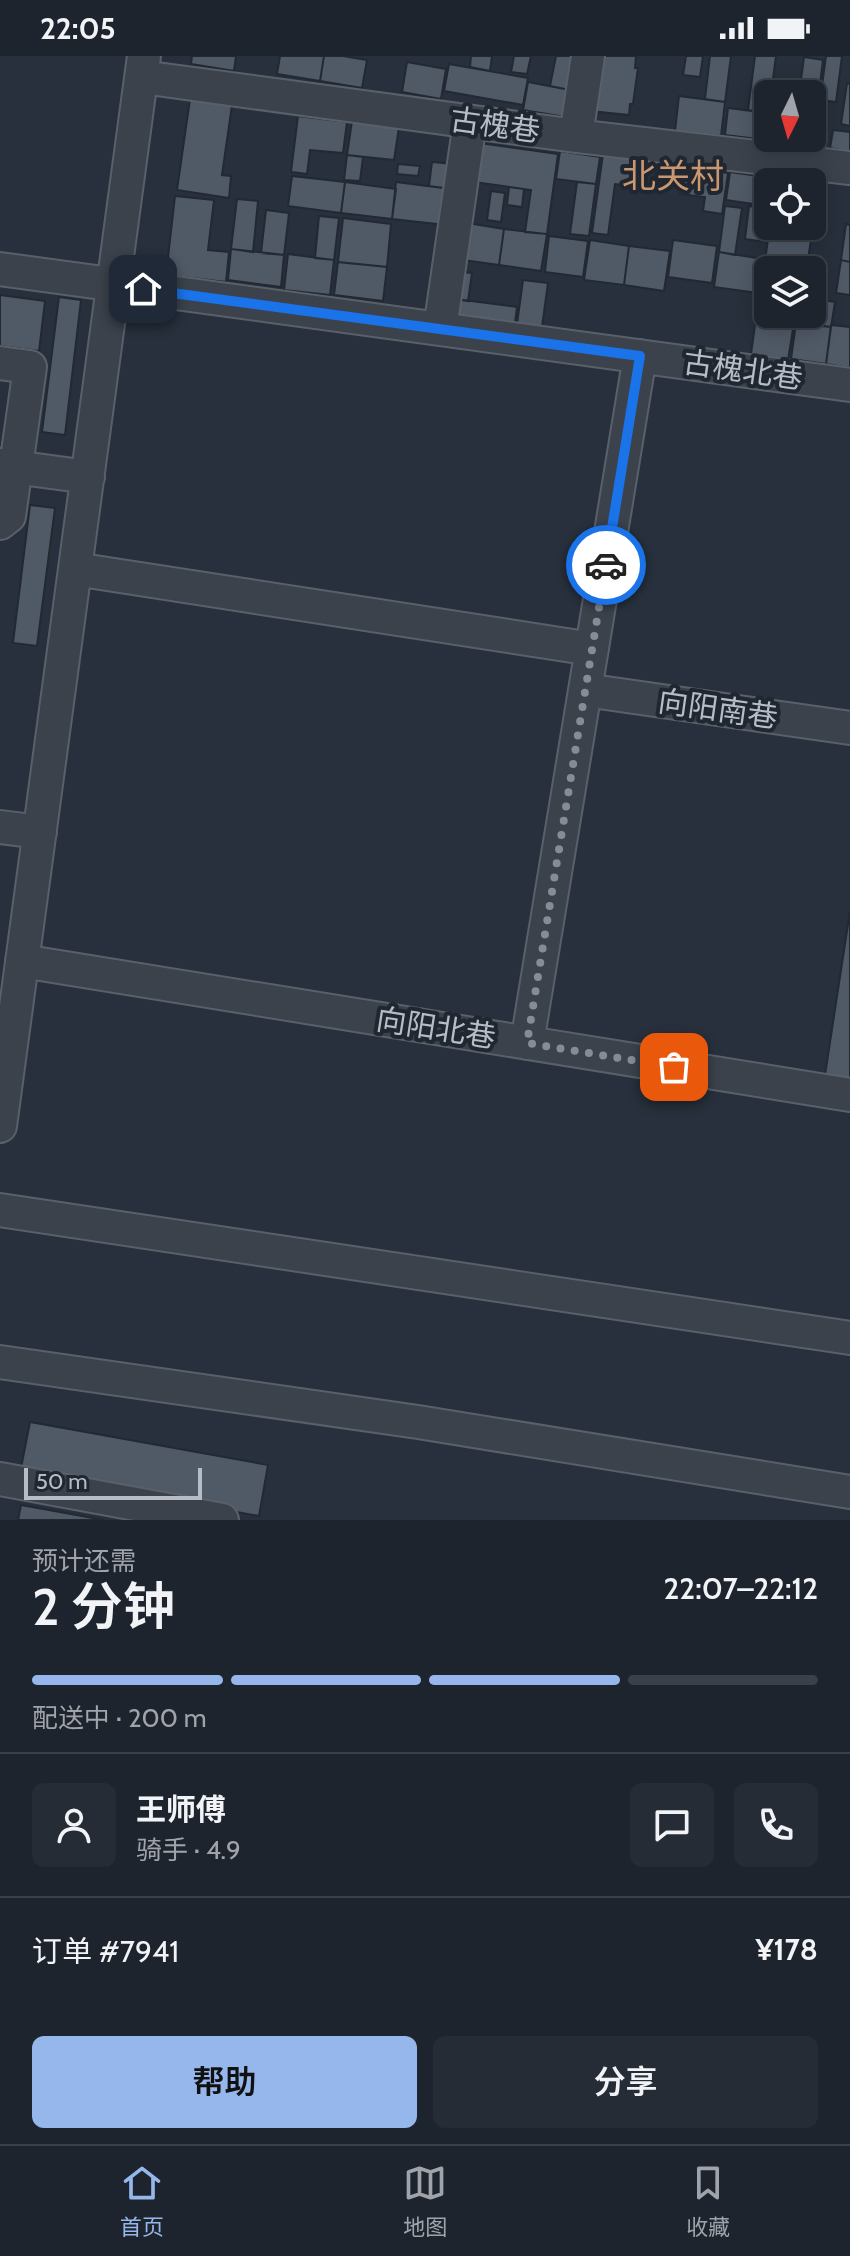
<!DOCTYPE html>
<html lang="zh">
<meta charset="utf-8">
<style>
body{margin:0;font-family:Cabin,"Noto Sans SC",sans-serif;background:#252c35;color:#f1f3f6;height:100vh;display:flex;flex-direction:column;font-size:30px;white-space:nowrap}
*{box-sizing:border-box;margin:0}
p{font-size:26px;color:#a0a4aa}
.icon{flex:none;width:44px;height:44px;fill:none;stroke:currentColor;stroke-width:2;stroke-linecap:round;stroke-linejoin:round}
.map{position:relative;height:1464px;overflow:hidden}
.details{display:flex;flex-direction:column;background:#1d242d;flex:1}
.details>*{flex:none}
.needle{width:52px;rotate:185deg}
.controls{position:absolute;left:754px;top:24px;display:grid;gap:16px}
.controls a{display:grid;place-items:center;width:72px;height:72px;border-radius:12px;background:#1d242d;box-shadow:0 4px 20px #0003,0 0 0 2px #3b4149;font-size:40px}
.scale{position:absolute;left:24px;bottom:20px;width:178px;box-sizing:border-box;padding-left:8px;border:4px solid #b7bdc7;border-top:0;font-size:22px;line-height:28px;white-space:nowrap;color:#b7bdc7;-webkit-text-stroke:6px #202731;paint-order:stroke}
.pin{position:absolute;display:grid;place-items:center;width:68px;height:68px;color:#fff;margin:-34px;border-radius:16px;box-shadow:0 4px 12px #0006}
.courier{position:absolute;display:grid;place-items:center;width:80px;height:80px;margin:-40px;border:6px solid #1a73e8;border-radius:50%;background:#fff;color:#222;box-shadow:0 2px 10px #0007}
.headline em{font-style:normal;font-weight:600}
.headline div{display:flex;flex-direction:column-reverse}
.headline{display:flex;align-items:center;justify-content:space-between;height:136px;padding:0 32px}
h1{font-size:52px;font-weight:600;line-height:60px}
.bar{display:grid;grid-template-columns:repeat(4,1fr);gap:12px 8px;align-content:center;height:96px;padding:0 32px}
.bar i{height:10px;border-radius:6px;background:#3b4149}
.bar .active{background:#96b7ec}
.bar p{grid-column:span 4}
.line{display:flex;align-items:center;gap:20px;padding:0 32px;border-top:2px solid #3b4149}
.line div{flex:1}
.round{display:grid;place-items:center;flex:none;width:84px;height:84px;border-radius:12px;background:#252c35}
.primary-button{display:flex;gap:16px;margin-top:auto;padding:16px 32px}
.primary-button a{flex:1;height:92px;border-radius:12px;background:#96b7ec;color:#111;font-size:32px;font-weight:600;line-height:92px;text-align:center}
.primary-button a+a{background:#252c35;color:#f1f3f6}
.status{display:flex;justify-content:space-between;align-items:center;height:56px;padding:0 40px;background:#1d242d;direction:ltr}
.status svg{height:22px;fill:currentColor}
.menu{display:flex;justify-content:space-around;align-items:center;height:112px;border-top:2px solid #3b4149;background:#1d242d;font-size:22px;color:#a0a4aa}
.menu a{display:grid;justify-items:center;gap:4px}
.menu .active{color:#96b7ec}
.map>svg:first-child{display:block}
.building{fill:#505a67;stroke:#222933;stroke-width:2}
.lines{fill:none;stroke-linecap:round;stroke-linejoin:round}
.minor-casing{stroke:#59606a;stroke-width:36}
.minor{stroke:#3b424c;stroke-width:32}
.done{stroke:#858c96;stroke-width:8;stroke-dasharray:0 14.4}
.route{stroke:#1a73e8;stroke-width:10}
.labels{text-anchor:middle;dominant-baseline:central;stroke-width:8;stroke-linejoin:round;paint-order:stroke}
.street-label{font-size:30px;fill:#b7bdc7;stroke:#202731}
.quarter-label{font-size:34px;fill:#c99770;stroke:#202731}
</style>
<div class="status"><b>22:05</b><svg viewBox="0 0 49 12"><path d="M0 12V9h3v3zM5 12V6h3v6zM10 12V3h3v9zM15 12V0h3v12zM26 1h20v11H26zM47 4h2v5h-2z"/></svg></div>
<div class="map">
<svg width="850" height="1464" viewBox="0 0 850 1464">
<rect width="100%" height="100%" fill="#27303c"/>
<path class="building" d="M192,0H236L234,15L191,8Z
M280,0H324L320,25L277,18Z
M324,0H343L367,4L362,32L320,25Z
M471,0H492L490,15L470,11Z
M514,0H531L527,18L511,16Z
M556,0H576L570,34L550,30Z
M597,0H636L635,12H638L633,48H630L629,59L590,55Z
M686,0H703L700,21L683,19Z
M710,0H731L725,46L705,43Z
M755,0H776L771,38H768V57L748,54Z
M826,0H842L836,46L820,44Z
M804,1L823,4L816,59H812V38H799Z
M407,6L446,13L441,43L402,36Z
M449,8L528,22L523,49L444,35Z
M528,26L570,34L565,61L523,54Z
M847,27L850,28V70L841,68Z
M679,40L725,46L721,80L675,75Z
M190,43L232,49L222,119L231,120L229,142L177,134Z
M728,52L768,57L765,84L725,79Z
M812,59L820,60L816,88L775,82H812Z
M298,60L347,66L343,97L310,94L307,118L291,116Z
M352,65L399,71L394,104L347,99Z
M833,74L850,76V96L830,92Z
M472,86L558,98L547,178L525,176L531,134L467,125Z
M560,95L600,101L596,128L556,123Z
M603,98L643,103L639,131L615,128L608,179L592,177Z
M347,99L363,101L360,125L344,124Z
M432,106L454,108L451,133L429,130Z
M398,108L420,110L418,120L397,118Z
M684,111L728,117L722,158L703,155L705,141L680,138Z
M730,116L774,122V126H768V150L726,144Z
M292,120L345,126L341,157L288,150Z
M345,126L396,133L392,163L341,157Z
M396,126L451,133L446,169L392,163Z
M577,126L596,128L589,180L570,178Z
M509,131L524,133L522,151L507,149Z
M491,135L505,137L501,166L487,164Z
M175,140L214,144L208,194L229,196L226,226L166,219Z
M237,143L258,145L253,196L231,193Z
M725,150L742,152L735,199L719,196Z
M749,150L768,153L765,186L745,183Z
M266,154L289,157L284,199L261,197Z
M319,160L339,162L334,204L315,202Z
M343,162L391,168L387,211L338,206Z
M461,166L504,173L499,209L456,203Z
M846,168L850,169V206L841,204Z
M770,170H789V173L812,177L807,210L765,204Z
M504,173L547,178L541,215L499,209Z
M549,180L588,185L583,221L545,216Z
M590,184L629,190L624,229L584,224Z
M673,184L717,190L712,227L668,221Z
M629,190L670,195L664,235L624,229Z
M231,193L284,199L281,231L228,224Z
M719,196L763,203L758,237L714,231Z
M288,198L334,204L330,239L284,234Z
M841,204L850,206V239L836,237Z
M338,206L387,211L383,245L334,239Z
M451,215L472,217L468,245L448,242Z
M523,224L548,227L542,271L517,268Z
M0,239L45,245L39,295L0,290Z
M59,241L81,244L65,379L42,376Z
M448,242L517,251L515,267L445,259Z
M816,243L835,246L831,271L812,269Z
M756,262L794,267L788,304L751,298Z
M796,267L831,271L826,308L791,303Z
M831,269L850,271V312L826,308Z
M30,449L55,452L37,590L13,587Z
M850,855V1023L825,1019Z
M30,1366L268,1409L259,1460L20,1417Z
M21,1449L104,1464H18Z"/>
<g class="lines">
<g class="minor-casing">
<path id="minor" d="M142,21L576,80L850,112
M576,80L588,0
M0,213L850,329
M440,273L470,66
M0,307L30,311L9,460L0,467
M0,409L88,421
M75,513L592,593
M585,634L850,672
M0,771L40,776
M22,905L850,1039
M527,987L640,300
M0,1070L144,0
M0,1154L850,1282
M0,1306L418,1366L850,1436
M0,1423L222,1464"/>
</g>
<use href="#minor" class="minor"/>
</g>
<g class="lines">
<path class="done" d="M606,509L527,987L674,1011"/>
<path class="route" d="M143,233L640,300L606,509"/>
</g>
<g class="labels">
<g class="street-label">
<text transform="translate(495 69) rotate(8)">古槐巷</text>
<text transform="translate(743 314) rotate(8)">古槐北巷</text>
<text transform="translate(718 653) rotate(8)">向阳南巷</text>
<text transform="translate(436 972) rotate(9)">向阳北巷</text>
</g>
<g class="quarter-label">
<text x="673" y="120">北关村</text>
</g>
</g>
</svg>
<div class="controls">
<a><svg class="needle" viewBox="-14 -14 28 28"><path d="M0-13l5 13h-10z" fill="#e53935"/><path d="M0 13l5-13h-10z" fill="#a0a4aa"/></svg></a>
<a><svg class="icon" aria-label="locate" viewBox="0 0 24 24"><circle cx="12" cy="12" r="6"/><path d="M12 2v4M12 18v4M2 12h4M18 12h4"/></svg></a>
<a><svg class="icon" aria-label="layers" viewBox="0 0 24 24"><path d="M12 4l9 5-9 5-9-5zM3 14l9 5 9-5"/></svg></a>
</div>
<div class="scale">50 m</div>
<div class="pin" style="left:674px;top:1011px;background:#ea580c"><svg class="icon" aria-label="bag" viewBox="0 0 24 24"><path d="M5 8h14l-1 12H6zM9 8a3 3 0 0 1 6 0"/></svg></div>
<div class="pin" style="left:143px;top:233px;background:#1f2937"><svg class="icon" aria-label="home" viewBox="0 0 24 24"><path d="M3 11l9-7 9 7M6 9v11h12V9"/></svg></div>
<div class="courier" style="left:606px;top:509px"><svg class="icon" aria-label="car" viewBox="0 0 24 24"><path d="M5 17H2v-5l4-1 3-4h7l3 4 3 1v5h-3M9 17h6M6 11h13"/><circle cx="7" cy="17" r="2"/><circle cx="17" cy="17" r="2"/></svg></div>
</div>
<section class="details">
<div class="headline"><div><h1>2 分钟</h1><p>预计还需</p></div><em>22:07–22:12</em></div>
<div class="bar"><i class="active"></i><i class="active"></i><i class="active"></i><i></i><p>配送中 · 200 m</p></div>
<div class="line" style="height:144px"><a class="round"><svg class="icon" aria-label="person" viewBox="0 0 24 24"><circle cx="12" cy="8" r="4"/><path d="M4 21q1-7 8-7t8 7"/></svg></a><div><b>王师傅</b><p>骑手 · 4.9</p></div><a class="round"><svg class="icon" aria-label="chat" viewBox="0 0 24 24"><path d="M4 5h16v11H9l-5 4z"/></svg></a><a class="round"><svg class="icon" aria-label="phone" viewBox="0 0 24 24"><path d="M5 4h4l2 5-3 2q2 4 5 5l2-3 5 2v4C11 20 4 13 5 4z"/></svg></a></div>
<div class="line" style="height:104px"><div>订单 #7941</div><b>¥178</b></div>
<div class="primary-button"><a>帮助</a><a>分享</a></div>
</section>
<nav class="menu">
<a class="active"><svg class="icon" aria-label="home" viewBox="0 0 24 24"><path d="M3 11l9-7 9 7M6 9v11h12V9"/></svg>首页</a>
<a><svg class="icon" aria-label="map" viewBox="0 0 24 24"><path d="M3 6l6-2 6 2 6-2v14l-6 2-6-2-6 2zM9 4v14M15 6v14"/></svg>地图</a>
<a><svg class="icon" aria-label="saved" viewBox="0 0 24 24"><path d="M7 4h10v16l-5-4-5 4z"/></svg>收藏</a>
</nav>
